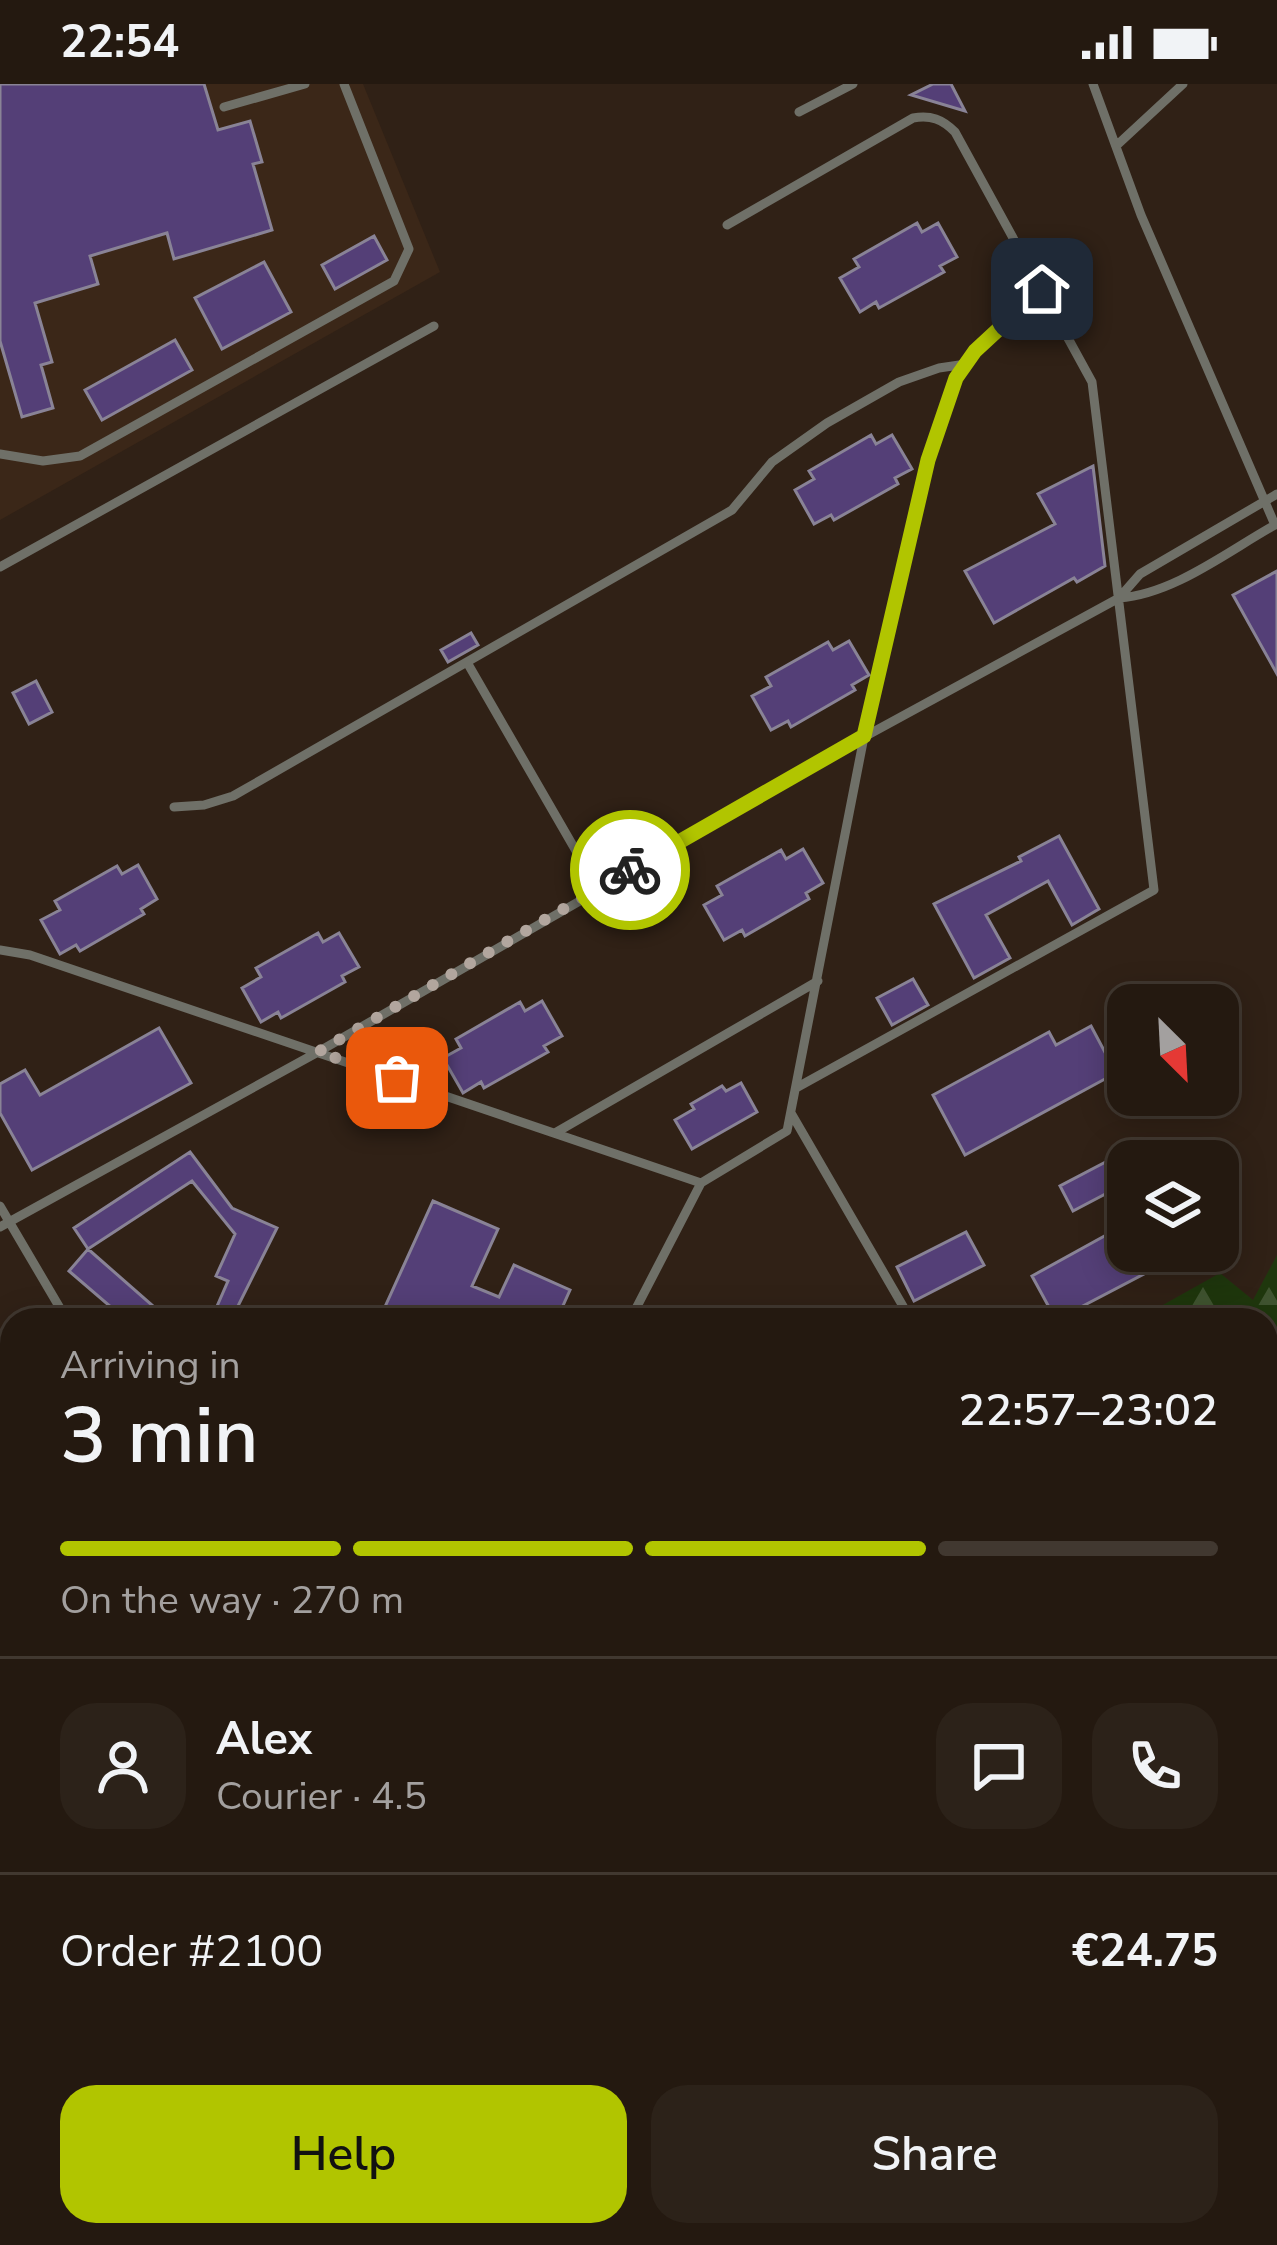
<!DOCTYPE html>
<meta charset="utf-8">
<style>
body{margin:0;font-family:"Nunito Sans",sans-serif;background:#2c2219;color:#f1f3f6;height:100vh;display:flex;flex-direction:column;font-size:45px;white-space:nowrap}
*{box-sizing:border-box;margin:0}
p{font-size:39px;color:#a3a09f}
.icon{flex:none;width:66px;height:66px;fill:none;stroke:currentColor;stroke-width:2;stroke-linecap:round;stroke-linejoin:round}
.map{position:relative;flex:1;overflow:hidden}
.side{position:absolute;left:0px;top:1224px;width:1278px;height:939px;display:flex;flex-direction:column;background:#241910;border-radius:36px 36px 0 0;box-shadow:0 6px 30px #0003,0 0 0 3px #413830}
.side>*{flex:none}
.needle{width:78px;rotate:156deg}
.controls{position:absolute;left:1107px;top:900px;display:grid;gap:24px}
.controls a{display:grid;place-items:center;width:132px;height:132px;border-radius:24px;background:#241910;box-shadow:0 6px 30px #0003,0 0 0 3px #413830;font-size:60px}
.pin{position:absolute;display:grid;place-items:center;width:102px;height:102px;color:#fff;margin:-51px;border-radius:24px;box-shadow:0 6px 18px #0006}
.courier{position:absolute;display:grid;place-items:center;width:120px;height:120px;margin:-60px;border:9px solid #b1c500;border-radius:50%;background:#fff;color:#222;box-shadow:0 3px 15px #0007}
.overview em{font-style:normal;font-weight:600}
.overview div{display:flex;flex-direction:column-reverse}
.overview{display:flex;align-items:center;justify-content:space-between;height:204px;padding:0 60px}
h1{font-size:78px;font-weight:600;line-height:90px}
.bar{display:grid;grid-template-columns:repeat(4,1fr);gap:18px 12px;align-content:center;height:144px;padding:0 60px}
.bar i{height:15px;border-radius:9px;background:#413830}
.bar .current{background:#b1c500}
.bar p{grid-column:span 4}
.line{display:flex;align-items:center;gap:30px;padding:0 60px;border-top:3px solid #413830}
.line div{flex:1}
.round{display:grid;place-items:center;flex:none;width:126px;height:126px;border-radius:36px;background:#2c2219}
.primary-button{display:flex;gap:24px;margin-top:auto;padding:24px 60px}
.primary-button a{flex:1;height:138px;border-radius:36px;background:#b1c500;color:#111;font-size:48px;font-weight:600;line-height:138px;text-align:center}
.primary-button a+a{background:#2c2219;color:#f1f3f6}
.status{display:flex;justify-content:space-between;align-items:center;height:84px;padding:0 60px;background:#241910;direction:ltr}
.status svg{height:33px;fill:currentColor}
.map>svg:first-child{display:block}
.built{fill:#3b2718}
.forest{fill:url(#forest-firs)}
.park{fill:url(#park-tufts)}
.building{fill:#543f77;stroke:#898396;stroke-width:3}
.lines{fill:none;stroke-linecap:round;stroke-linejoin:round}
.lane{stroke:#6f7068;stroke-width:9}
.street{stroke:#6f7068;stroke-width:18}
.secondary{stroke:#999c8e;stroke-width:24}
.done{stroke:#b2a69e;stroke-width:12;stroke-dasharray:0 21.6}
.route{stroke:#b1c500;stroke-width:15}
</style>
<div class="status"><b>22:54</b><svg viewBox="0 0 49 12"><path d="M0 12V9h3v3zM5 12V6h3v6zM10 12V3h3v9zM15 12V0h3v12zM26 1h20v11H26zM47 4h2v5h-2z"/></svg></div>
<div class="map">
<svg width="1277" height="2161" viewBox="0 0 1277 2161">
<defs>
<pattern id="forest-firs" width="22" height="20" patternUnits="userSpaceOnUse" patternTransform="scale(3)"><rect width="22" height="20" fill="#1f370d"/><path d="M5 1l3.5 6h-7zM16 11l3.5 6h-7z" fill="#405430"/></pattern>
<pattern id="park-tufts" width="24" height="20" patternUnits="userSpaceOnUse" patternTransform="scale(3)"><rect width="24" height="20" fill="#1f370d"/><path d="M3 7l-1-3M5 7V3M7 7l1-3M15 17l-1-3M17 17v-4M19 17l1-3" fill="none" stroke="#405430"/></pattern>
</defs>
<rect width="100%" height="100%" fill="#302116"/>
<path class="built" d="M0,0H363L440,188L0,436Z"/>
<path class="forest" d="M1277,1171V1278L1266,1275V1236H1136L1220,1189L1253,1216Z
M1266,1389L1277,1395V2161H1234L1266,2151Z"/>
<path class="park" d="M1277,1607V2161H496L485,2151H1266V1611Z"/>
<path class="building" d="M0,0H204L218,46L250,37L262,78L253,80L272,146L174,175L167,149L90,172L98,200L35,219L52,278L41,281L53,324L22,333L0,257Z
M933,0H951L965,27L911,11Z
M917,139L922,148L938,139L957,173L940,182L944,188L879,224L876,218L860,228L840,194L859,183L854,175Z
M374,152L387,176L335,205L322,181Z
M264,178L291,228L222,265L195,214Z
M175,256L192,286L102,336L85,306Z
M871,351L876,360L892,351L912,385L895,394L898,400L834,436L831,431L814,440L795,406L814,395L809,387Z
M1093,382L1105,482L1077,498L1074,494L994,539L965,487L1055,440L1038,410Z
M1277,487V590L1233,511Z
M471,549L478,561L448,578L441,566Z
M849,557L869,591L852,601L855,606L791,643L788,637L771,646L752,612L771,602L766,593L828,558L833,566Z
M36,597L52,628L29,640L13,609Z
M1059,752L1099,825L1072,841L1048,797L986,831L1010,874L974,894L934,820L1021,777L1019,773Z
M803,765L823,799L806,809L809,815L745,852L742,846L724,856L704,821L722,811L717,802L781,766L786,775Z
M138,781L157,815L141,825L144,830L80,867L76,861L60,870L41,836L60,826L55,817L117,782L122,790Z
M318,849L323,858L339,849L359,883L342,892L345,898L281,934L278,928L261,938L242,904L261,893L256,884Z
M913,895L928,921L892,941L877,914Z
M542,917L562,952L544,962L548,968L484,1004L481,998L463,1009L443,974L461,964L456,955L520,918L525,927Z
M1091,942L1116,989L965,1071L933,1011L1049,948L1056,961Z
M159,944L191,999L32,1086L0,1029V1000L25,986L40,1011Z
M741,999L757,1028L692,1065L675,1036L694,1025L691,1020L722,1002L726,1007Z
M190,1068L232,1124L277,1144L231,1236H211L228,1197L216,1192L235,1150L192,1097L88,1165L74,1144Z
M1117,1072L1128,1098L1073,1127L1060,1102Z
M433,1117L498,1145L472,1202L499,1213L514,1181L570,1206L557,1235L534,1225L529,1236H379Z
M1128,1139V1167H1188L1056,1236L1032,1192Z
M966,1148L984,1181L914,1217L897,1183Z
M88,1165L169,1236H126L69,1187Z"/>
<g class="lines">
<path class="lane" d="M1093,0L1141,131L1275,441
M224,23L305,0
M799,28L853,0
M1116,62L1183,0
M727,141L913,34C931,31 942,35 955,48L1092,298L1154,806L796,1004
M0,370L43,377L80,372L394,197L409,165L344,0
M0,483L434,242
M1119,514C1174,510 1228,467 1275,441
M468,580L598,805
M174,723L204,721L233,712L732,426L772,378L827,339L899,298L939,284L966,280
M0,866L30,871L701,1099
M791,1029L911,1236
M555,1049L818,897
M0,1122L67,1236
M0,1143L318,968L864,653L1119,514L1140,490L1277,410
M630,1236L701,1099L787,1047L864,653L928,376L956,294L975,267L1042,204"/>
<path class="street" d="M0,1758L12,1760
M10,2161L12,2135
M118,2161L119,2151"/>
<path class="secondary" d="M0,1849H12
M0,2028H12
M223,2161V2151"/>
</g>
<g class="lines">
<path class="done" d="M397,994L318,968L630,786"/>
<path class="route" d="M630,786L864,652L928,376L956,294L975,267L1042,205"/>
</g>
</svg>
<div class="controls">
<a><svg class="needle" viewBox="-14 -14 28 28"><path d="M0-13l5 13h-10z" fill="#e53935"/><path d="M0 13l5-13h-10z" fill="#a3a09f"/></svg></a>
<a><svg class="icon" aria-label="layers" viewBox="0 0 24 24"><path d="M12 4l9 5-9 5-9-5zM3 14l9 5 9-5"/></svg></a>
</div>
<div class="pin" style="left:397px;top:994px;background:#ea580c"><svg class="icon" aria-label="bag" viewBox="0 0 24 24"><path d="M5 8h14l-1 12H6zM9 8a3 3 0 0 1 6 0"/></svg></div>
<div class="pin" style="left:1042px;top:205px;background:#1f2937"><svg class="icon" aria-label="home" viewBox="0 0 24 24"><path d="M3 11l9-7 9 7M6 9v11h12V9"/></svg></div>
<div class="courier" style="left:630px;top:786px"><svg class="icon" aria-label="bike" viewBox="0 0 24 24"><circle cx="6" cy="16" r="4"/><circle cx="18" cy="16" r="4"/><path d="M6 16l4-8h5l3 8M10 8l3 8H6M13 5h3"/></svg></div>
<section class="side">
<div class="overview"><div><h1>3 min</h1><p>Arriving in</p></div><em>22:57–23:02</em></div>
<div class="bar"><i class="current"></i><i class="current"></i><i class="current"></i><i></i><p>On the way · 270 m</p></div>
<div class="line" style="height:216px"><a class="round"><svg class="icon" aria-label="person" viewBox="0 0 24 24"><circle cx="12" cy="8" r="4"/><path d="M4 21q1-7 8-7t8 7"/></svg></a><div><b>Alex</b><p>Courier · 4.5</p></div><a class="round"><svg class="icon" aria-label="chat" viewBox="0 0 24 24"><path d="M4 5h16v11H9l-5 4z"/></svg></a><a class="round"><svg class="icon" aria-label="phone" viewBox="0 0 24 24"><path d="M5 4h4l2 5-3 2q2 4 5 5l2-3 5 2v4C11 20 4 13 5 4z"/></svg></a></div>
<div class="line" style="height:156px"><div>Order #2100</div><b>€24.75</b></div>
<div class="primary-button"><a>Help</a><a>Share</a></div>
</section>
</div>
